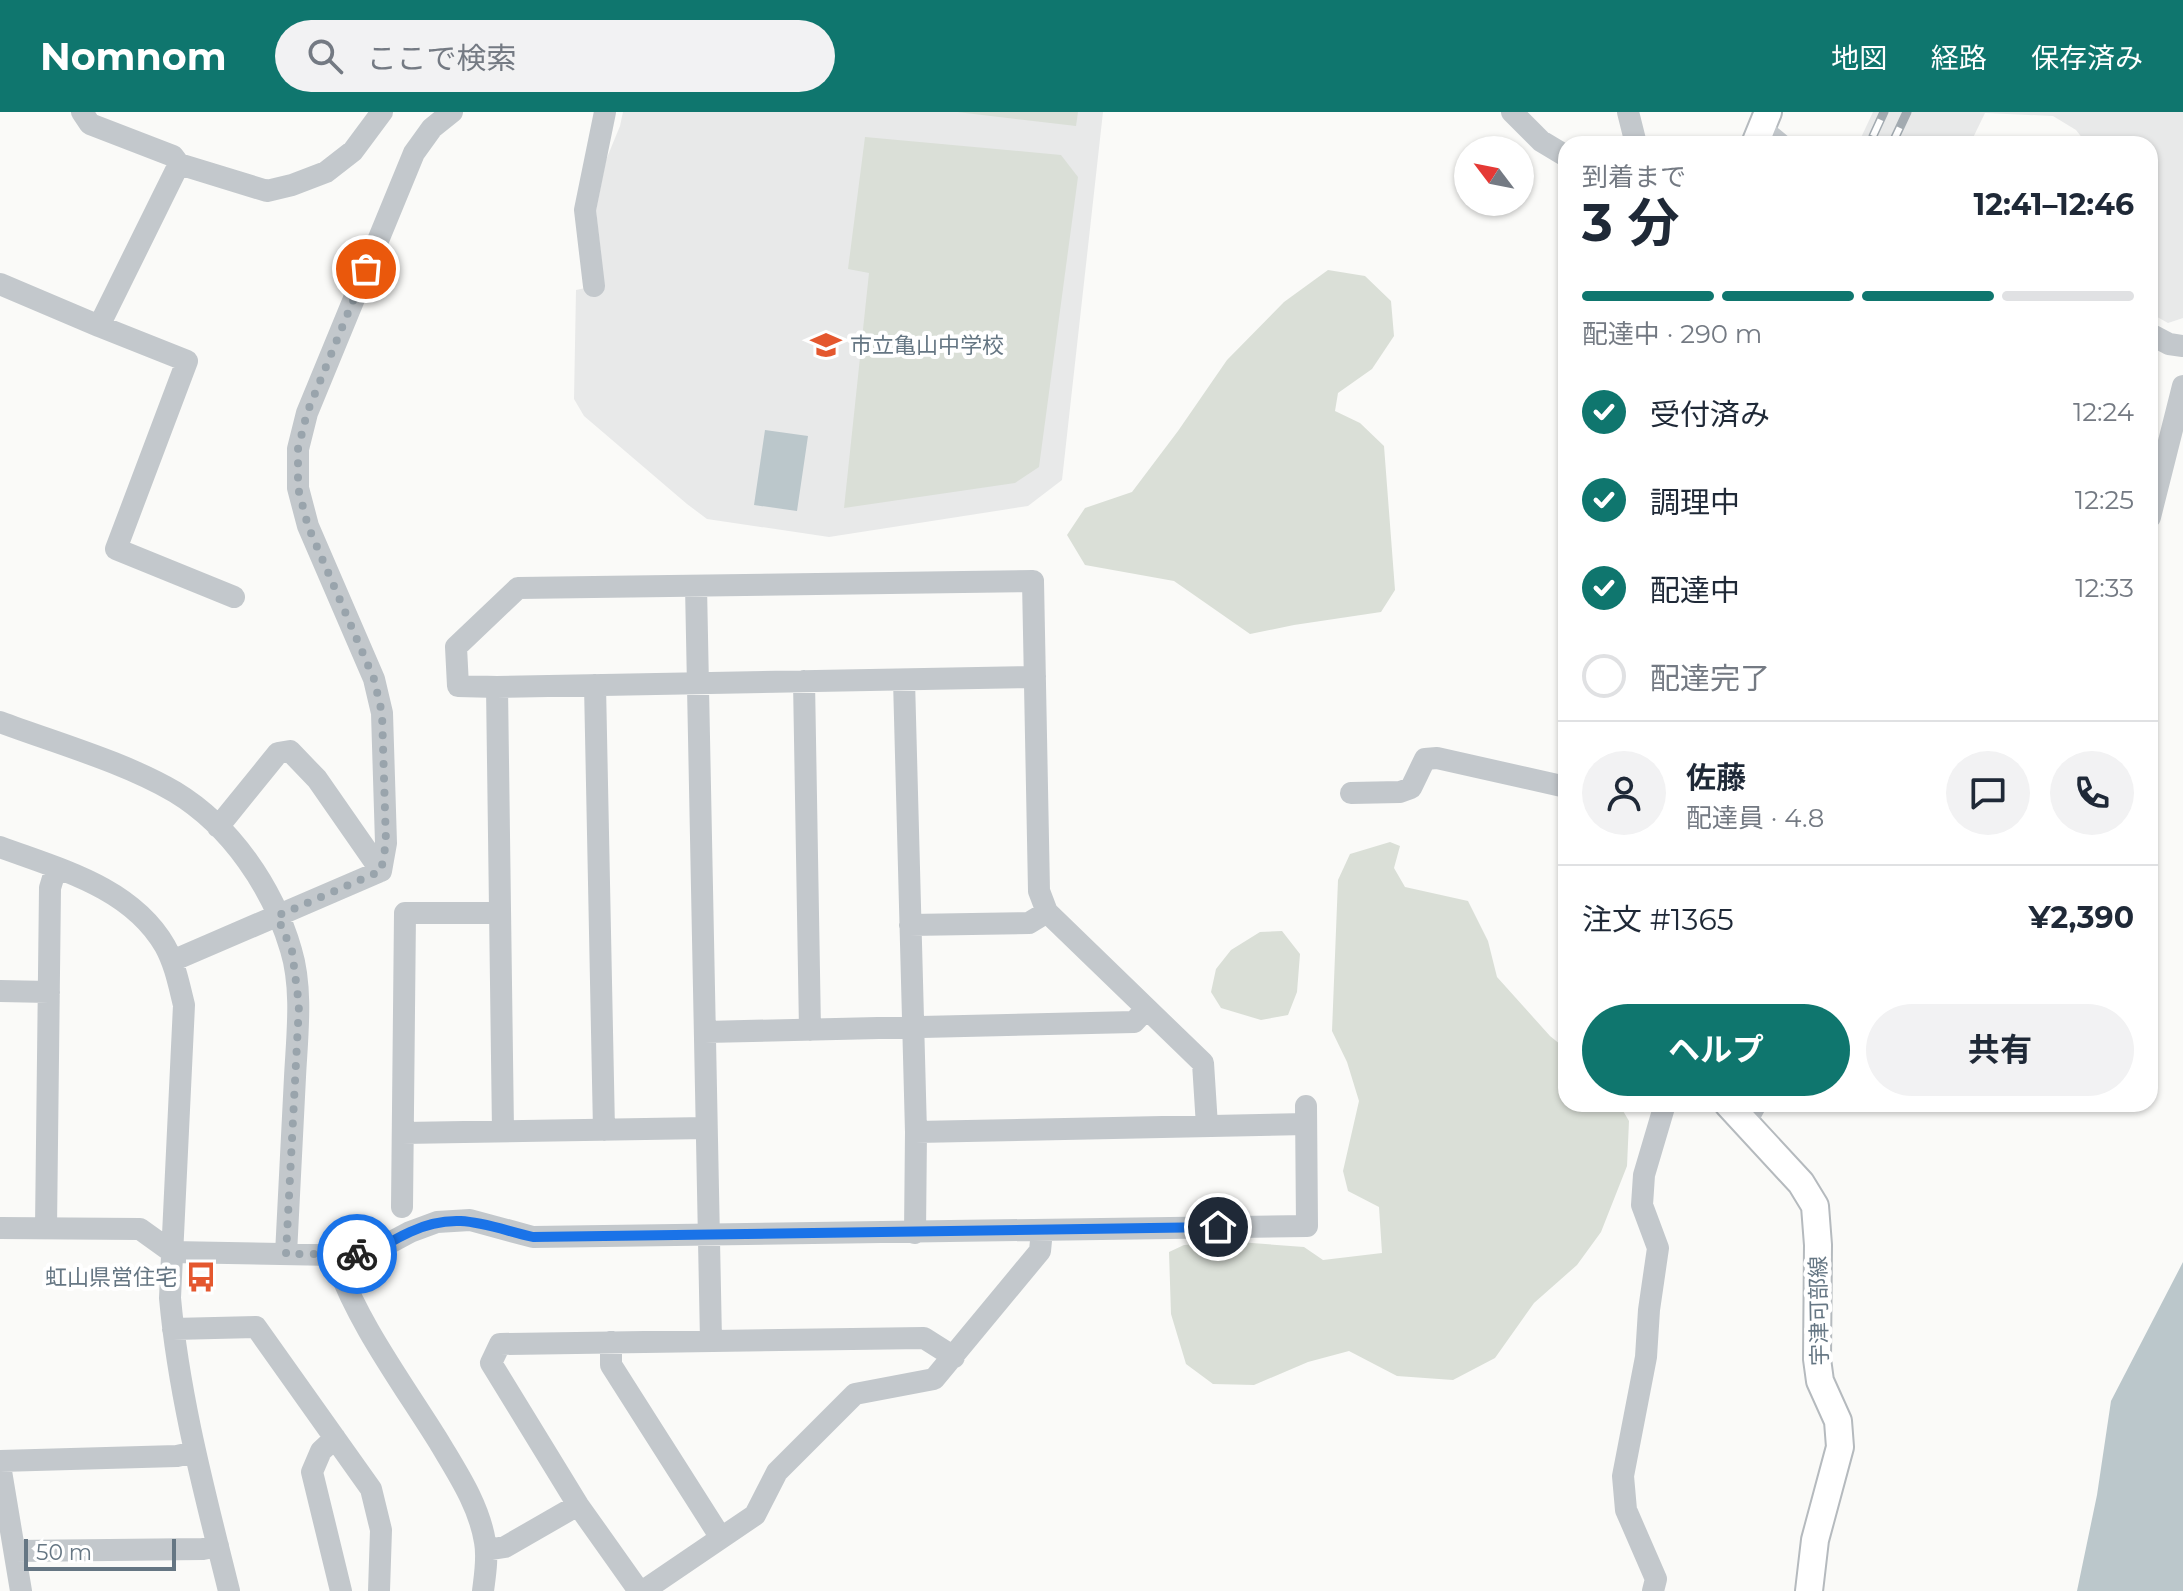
<!DOCTYPE html>
<html lang="ja">
<meta charset="utf-8">
<style>
body{margin:0;font-family:Montserrat,"Noto Sans JP",sans-serif;background:#f2f2f3;color:#1f2937;height:100vh;display:flex;flex-direction:column;font-size:30px;white-space:nowrap}
*{box-sizing:border-box;margin:0}
p{font-size:26px;color:#747a83}
.icon{flex:none;width:44px;height:44px;fill:none;stroke:currentColor;stroke-width:2;stroke-linecap:round;stroke-linejoin:round}
.map{position:relative;flex:1;overflow:hidden}
.drawer{position:absolute;left:1558px;top:24px;width:600px;height:976px;display:flex;flex-direction:column;background:#fff;border-radius:24px;box-shadow:0 2px 6px #0004}
.drawer>*{flex:none}
.needle{width:52px;rotate:302deg}
.buttons{position:absolute;left:1454px;top:24px;display:grid;gap:16px}
.buttons a{display:grid;place-items:center;width:80px;height:80px;border-radius:50%;background:#fff;box-shadow:0 2px 6px #0004;font-size:40px}
.scale{position:absolute;left:24px;bottom:20px;width:152px;box-sizing:border-box;padding-left:8px;border:4px solid #657683;border-top:0;font-size:22px;line-height:28px;white-space:nowrap;color:#657683;-webkit-text-stroke:6px #fff;paint-order:stroke}
.pin{position:absolute;display:grid;place-items:center;width:68px;height:68px;color:#fff;margin:-34px;border:4px solid #fff;border-radius:50%;box-shadow:0 2px 8px #0007}
.courier{position:absolute;display:grid;place-items:center;width:80px;height:80px;margin:-40px;border:6px solid #1a73e8;border-radius:50%;background:#fff;color:#222;box-shadow:0 2px 10px #0007}
.overview em{font-style:normal;font-weight:700}
.overview div{display:flex;flex-direction:column-reverse}
.overview{display:flex;align-items:center;justify-content:space-between;height:136px;padding:0 24px}
h1{font-size:52px;font-weight:700;line-height:60px}
.bar{display:grid;grid-template-columns:repeat(4,1fr);gap:12px 8px;align-content:center;height:96px;padding:0 24px}
.bar i{height:10px;border-radius:6px;background:#e0e1e3}
.bar .on{background:#0f766e}
.bar p{grid-column:span 4}
.line{display:flex;align-items:center;gap:20px;padding:0 24px;border-top:2px solid #e0e1e3}
.line div{flex:1}
.round{display:grid;place-items:center;flex:none;width:84px;height:84px;border-radius:42px;background:#f2f2f3}
ol{padding:0 24px;list-style:none}
li{display:flex;align-items:center;gap:24px;height:88px}
li p{margin-inline-start:auto}
li .icon{padding:8px;border-radius:50%;background:#0f766e;color:#fff;stroke-width:4}
li:last-child{color:#747a83}
li i{width:44px;height:44px;border:4px solid #e0e1e3;border-radius:50%}
.action{display:flex;gap:16px;margin-top:auto;padding:16px 24px}
.action a{flex:1;height:92px;border-radius:48px;background:#0f766e;color:#fff;font-size:32px;font-weight:700;line-height:92px;text-align:center}
.action a+a{background:#f2f2f3;color:#1f2937}
header{display:flex;align-items:center;gap:48px;box-sizing:border-box;height:112px;padding:0 40px;background:#0f766e;color:#fff}
header strong{font-size:38px}
nav{display:flex;gap:44px;margin-inline-start:auto;font-size:28px}
.search{width:560px;height:72px;background:#f2f2f3;display:flex;align-items:center;gap:20px;box-sizing:border-box;padding:0 28px;border-radius:44px;color:#747a83;font-size:30px}
.map>svg:first-child{display:block}
.built{fill:#e8e9e9}
.green{fill:#dadfd7}
.water{fill:#bbc7cb}
.lines{fill:none;stroke-linecap:round;stroke-linejoin:round}
.major-casing{stroke:#b5babe;stroke-width:30}
.minor{stroke:#c3c8cc;stroke-width:22}
.major{stroke:#fff;stroke-width:26}
.rail-casing{stroke:#a2aab0;stroke-width:9}
.rail{stroke:#fff;stroke-width:6;stroke-dasharray:18;stroke-linecap:butt}
.done{stroke:#99a4ac;stroke-width:8;stroke-dasharray:0 14.4}
.route{stroke:#1a73e8;stroke-width:10}
.labels{text-anchor:middle;dominant-baseline:central;stroke-width:8;stroke-linejoin:round;paint-order:stroke}
.poi-label{font-size:22px;fill:#657683;stroke:#fff;text-anchor:start}
.street-label{font-size:22px;fill:#657683;stroke:#fff}
</style>
<header>
<strong>Nomnom</strong>
<div class="search"><svg class="icon" aria-label="search" viewBox="0 0 24 24"><circle cx="10" cy="10" r="6"/><path d="M15 15l6 6"/></svg>ここで検索</div>
<nav><a>地図</a><a>経路</a><a>保存済み</a></nav>
</header>
<div class="map">
<svg width="2183" height="1479" viewBox="0 0 2183 1479">
<rect width="100%" height="100%" fill="#fafaf8"/>
<path class="built" d="M623,0H1103L1062,368L1028,394L829,425L707,407L687,392L584,304L574,287L576,178L604,172L596,98L606,48L620,14Z
M1873,0H2183V206L2168,211L2150,201V32H2087L2076,18L2053,4L1985,1L1970,32H1858Z"/>
<path class="green" d="M957,0H1078L1076,14Z
M865,25L1061,43L1078,65L1039,355L1015,371L844,396L869,161L848,157Z
M1328,158L1365,164L1391,189L1394,224L1372,257L1338,281L1335,299L1360,311L1384,334L1395,478L1381,500L1294,513L1250,522L1174,469L1085,453L1067,423L1085,396L1132,380L1178,319L1227,248L1284,190Z
M1390,730L1400,734L1394,756L1405,775L1468,789L1488,829L1497,865L1550,924L1566,937V992H1619L1629,1009L1627,1054L1601,1120L1577,1153L1534,1191L1495,1246L1453,1268L1397,1264L1349,1239L1308,1250L1254,1273L1213,1272L1186,1252L1171,1202L1169,1140L1184,1133L1239,1130L1304,1135L1323,1148L1382,1141L1379,1095L1348,1079L1343,1059L1359,989L1347,950L1332,919L1338,768L1350,742Z
M1282,819L1300,842L1297,880L1288,903L1261,908L1221,896L1211,880L1216,857L1231,838L1260,820Z"/>
<path class="water" d="M765,318L808,324L797,399L754,393Z
M2183,1150V1479H2077L2097,1383L2111,1289Z"/>
<g class="lines">
<g class="major-casing">
<path id="major" d="M1755,32L1768,0
M1728,992L1801,1071L1815,1094L1818,1133L1817,1247L1820,1269L1838,1309L1840,1335L1815,1428L1809,1479"/>
</g>
<path class="minor" d="M82,0L90,12L173,44L179,52
M1512,0L1541,29L1566,44
M1628,0L1636,32
M1762,17L1780,32
M0,172L99,214L179,52L267,79L292,73L326,60L353,39L382,0
M594,174L585,98L605,0
M99,214L187,249L116,437L234,485
M2150,222L2169,232L2183,234
M2150,405L2183,274
M696,474L711,1229
M1035,565L497,575L458,574L456,535L518,476L1033,469L1039,779L1047,800L1203,951L1207,1014
M904,568L916,1020L915,1121
M804,569L810,918
M595,573L604,1018
M497,575L503,1019
M0,610C56,631 124,650 175,680C231,714 273,776 291,838C303,877 297,925 295,965C292,1024 289,1083 286,1142
M1351,681L1400,680L1411,676L1425,647L1437,646L1566,675
M218,715L278,641L290,639L317,667L381,759
M0,735C59,757 131,775 165,834C175,852 179,873 184,893L170,1186C179,1286 205,1382 229,1479
M910,813L1029,811L1047,800
M172,849L381,759L386,731L382,601L374,567L308,414L298,376V337L307,301L414,41L432,16L452,0
M0,879L49,880
M705,920L1134,910L1146,897
M1746,1010L1756,992
M916,1020L1306,1012
M403,1021L706,1016
M402,1095L405,801H499
M0,1116L140,1117L172,1140L334,1143L364,1141L382,1135L410,1120L437,1110L470,1108L533,1125L1307,1114L1306,994
M46,1116L50,776L56,756
M334,1143C355,1208 403,1272 439,1330C458,1362 479,1393 485,1430C488,1446 485,1463 483,1479
M173,1217L256,1215L371,1377L381,1418L379,1479
M611,1230V1253L721,1426
M335,1326L321,1339L312,1360L341,1479
M0,1349L177,1344L195,1340
M0,1353L21,1479
M486,1438L505,1435L578,1393
M15,1439L203,1437L218,1434
M639,1479L578,1393L491,1251L500,1232L924,1226L954,1245
M643,1479L755,1403L777,1360L855,1282L934,1267L1040,1139L1042,1118
M1653,1479L1656,1467L1626,1398L1623,1364L1646,1245L1649,1198L1658,1136L1642,1093L1644,1063L1665,992"/>
<use href="#major" class="major"/>
<g class="rail-casing">
<path id="rail" d="M1873,24L1884,0
M1892,32L1907,0"/>
</g>
<use href="#rail" class="rail"/>
</g>
<g class="lines">
<path class="done" d="M357,1142H286L299,893L292,839L277,804L381,759L386,731L382,601L374,567L308,414L298,376V337L307,301L366,157"/>
<path class="route" d="M357,1142C377,1140 392,1128 410,1120C457,1098 486,1114 533,1125L1218,1115"/>
</g>
<defs>
<g id="school-bare" transform="scale(2.4)"><path d="M0-5L7-2L0 1L-7-2ZM-4 1L0 2.5L4 1V4Q0 6-4 4Z" fill="#e4572e" stroke="#fff" stroke-width="2.5" paint-order="stroke"/></g>
<g id="bus-bare" transform="scale(2.4)"><path d="M-5-6H5V4H4V6H2V4H-2V6H-4V4H-5ZM-3.5-4V0h7V-4ZM-3.5 1.2v1.5H-2V1.2ZM2 1.2v1.5H3.5V1.2Z" fill="#e4572e" stroke="#fff" stroke-width="2.5" paint-order="stroke"/></g>
</defs>
<g fill-rule="evenodd">
<use href="#school-bare" x="826" y="233"/>
<use href="#bus-bare" x="201" y="1165"/>
</g>
<g class="labels">
<g class="poi-label">
<text x="850" y="233">市立亀山中学校</text>
<text x="177" y="1165" text-anchor="end">虹山県営住宅</text>
</g>
<g class="street-label">
<text transform="translate(1819 1199) rotate(-91)">宇津可部線</text>
</g>
</g>
</svg>
<div class="buttons">
<a><svg class="needle" viewBox="-14 -14 28 28"><path d="M0-13l5 13h-10z" fill="#e53935"/><path d="M0 13l5-13h-10z" fill="#747a83"/></svg></a>
</div>
<div class="scale">50 m</div>
<div class="pin" style="left:366px;top:157px;background:#ea580c"><svg class="icon" aria-label="bag" viewBox="0 0 24 24"><path d="M5 8h14l-1 12H6zM9 8a3 3 0 0 1 6 0"/></svg></div>
<div class="pin" style="left:1218px;top:1115px;background:#1f2937"><svg class="icon" aria-label="home" viewBox="0 0 24 24"><path d="M3 11l9-7 9 7M6 9v11h12V9"/></svg></div>
<div class="courier" style="left:357px;top:1142px"><svg class="icon" aria-label="bike" viewBox="0 0 24 24"><circle cx="6" cy="16" r="4"/><circle cx="18" cy="16" r="4"/><path d="M6 16l4-8h5l3 8M10 8l3 8H6M13 5h3"/></svg></div>
<section class="drawer">
<div class="overview"><div><h1>3 分</h1><p>到着まで</p></div><em>12:41–12:46</em></div>
<div class="bar"><i class="on"></i><i class="on"></i><i class="on"></i><i></i><p>配達中 · 290 m</p></div>
<ol>
<li><svg class="icon" aria-label="check" viewBox="0 0 24 24"><path d="M5 12l5 5 9-10"/></svg>受付済み<p>12:24</p></li>
<li><svg class="icon" aria-label="check" viewBox="0 0 24 24"><path d="M5 12l5 5 9-10"/></svg>調理中<p>12:25</p></li>
<li><svg class="icon" aria-label="check" viewBox="0 0 24 24"><path d="M5 12l5 5 9-10"/></svg>配達中<p>12:33</p></li>
<li><i></i>配達完了</li>
</ol>
<div class="line" style="height:144px"><a class="round"><svg class="icon" aria-label="person" viewBox="0 0 24 24"><circle cx="12" cy="8" r="4"/><path d="M4 21q1-7 8-7t8 7"/></svg></a><div><b>佐藤</b><p>配達員 · 4.8</p></div><a class="round"><svg class="icon" aria-label="chat" viewBox="0 0 24 24"><path d="M4 5h16v11H9l-5 4z"/></svg></a><a class="round"><svg class="icon" aria-label="phone" viewBox="0 0 24 24"><path d="M5 4h4l2 5-3 2q2 4 5 5l2-3 5 2v4C11 20 4 13 5 4z"/></svg></a></div>
<div class="line" style="height:104px"><div>注文 #1365</div><b>¥2,390</b></div>
<div class="action"><a>ヘルプ</a><a>共有</a></div>
</section>
</div>
